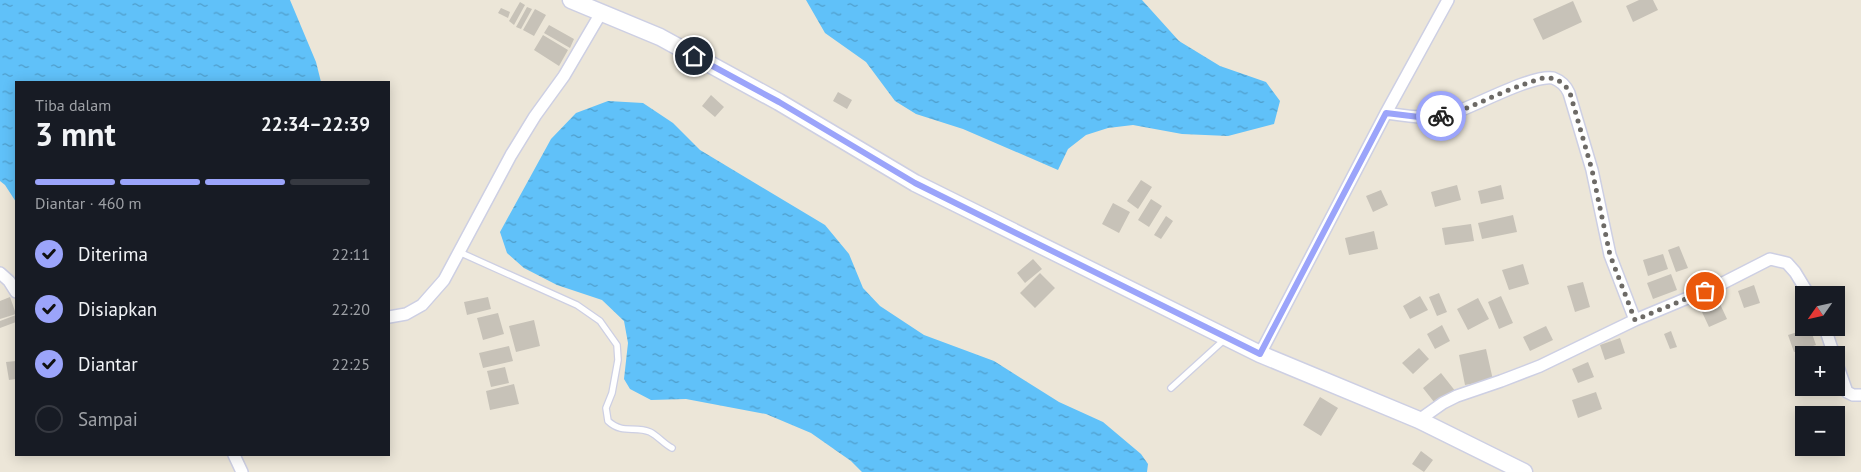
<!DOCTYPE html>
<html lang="id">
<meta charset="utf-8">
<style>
body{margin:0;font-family:"PT Sans",sans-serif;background:#20242c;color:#f1f3f6;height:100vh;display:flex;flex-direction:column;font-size:19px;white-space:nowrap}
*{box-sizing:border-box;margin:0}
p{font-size:16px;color:#9ea1a6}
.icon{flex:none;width:28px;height:28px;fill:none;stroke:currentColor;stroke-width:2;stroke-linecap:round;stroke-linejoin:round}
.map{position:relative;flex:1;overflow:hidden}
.drawer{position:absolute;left:15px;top:81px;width:375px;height:375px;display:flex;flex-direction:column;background:#171b24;border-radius:0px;box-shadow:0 2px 12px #0003}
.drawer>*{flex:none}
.needle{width:32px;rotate:236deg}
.buttons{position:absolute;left:1795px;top:286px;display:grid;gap:10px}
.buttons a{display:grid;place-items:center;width:50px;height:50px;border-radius:0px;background:#171b24;box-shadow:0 2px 12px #0003;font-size:25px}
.pin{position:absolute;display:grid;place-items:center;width:42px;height:42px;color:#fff;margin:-21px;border:2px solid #fff;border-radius:50%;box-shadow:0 1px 5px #0007}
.courier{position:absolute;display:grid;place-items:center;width:50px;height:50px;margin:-25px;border:4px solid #9ba4fa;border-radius:50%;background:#fff;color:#222;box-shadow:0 1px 6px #0007}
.head em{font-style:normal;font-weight:600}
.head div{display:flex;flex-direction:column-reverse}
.head{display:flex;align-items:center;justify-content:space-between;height:85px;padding:0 20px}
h1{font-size:32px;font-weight:600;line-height:38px}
.bar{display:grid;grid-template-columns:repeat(4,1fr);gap:8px 5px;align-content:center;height:60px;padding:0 20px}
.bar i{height:6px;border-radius:4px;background:#363941}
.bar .current{background:#9ba4fa}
.bar p{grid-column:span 4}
ol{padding:0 20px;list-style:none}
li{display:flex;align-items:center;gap:15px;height:55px}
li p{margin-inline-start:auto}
li .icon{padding:5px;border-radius:50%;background:#9ba4fa;color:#111;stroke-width:4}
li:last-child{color:#9ea1a6}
li i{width:28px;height:28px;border:2px solid #363941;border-radius:50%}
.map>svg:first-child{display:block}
.water{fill:url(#water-ripples)}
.building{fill:#c7c2b8}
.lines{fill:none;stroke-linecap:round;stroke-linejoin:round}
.lane-casing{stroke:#cdcfe3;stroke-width:8}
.street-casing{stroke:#cdcfe3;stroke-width:14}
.secondary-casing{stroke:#cdcfe3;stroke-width:19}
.lane{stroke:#fff;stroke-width:5.5}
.street{stroke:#fff;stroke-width:11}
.secondary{stroke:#fff;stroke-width:16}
.done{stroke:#6d6a66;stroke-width:5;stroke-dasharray:0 9}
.route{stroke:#9ba4fa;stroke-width:6}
</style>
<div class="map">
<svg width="1861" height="472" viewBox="0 0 1861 472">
<defs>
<pattern id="water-ripples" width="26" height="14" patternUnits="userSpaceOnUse" patternTransform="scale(1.25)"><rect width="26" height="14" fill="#60c1f9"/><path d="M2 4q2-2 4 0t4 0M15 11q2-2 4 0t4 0" fill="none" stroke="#4f9dca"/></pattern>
</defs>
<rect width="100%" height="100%" fill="#ece6d8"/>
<path class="water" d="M0,0H290L316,62L321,82H16V202L5,185L0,181Z
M806,0H1142L1179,41L1220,66L1266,82L1280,101L1274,124L1228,136L1182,134L1133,125L1108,128L1086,135L1068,149L1058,170L963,129L916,114L895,101L866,62L825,33Z
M608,101L643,103L673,123L700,150L825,225L849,254L863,288L880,306L924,335L994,361L1059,402L1103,422L1141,454L1148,464L1147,472H862L851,461L811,433L766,414L686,399L651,400L630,389L624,379L628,343L624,321L602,300L557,285L524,268L507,253L500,232L551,139L576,113Z"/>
<path class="building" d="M1639,0H1653L1658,10L1633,22L1626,6Z
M1573,1L1582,22L1543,40L1533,19Z
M520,2L525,5L514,25L509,21Z
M527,7L532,9L521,29L516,27Z
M501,8L510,12L508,18L498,13Z
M535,9L546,15L534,36L523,30Z
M549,25L574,39L570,48L544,33Z
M543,35L568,50L559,66L534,50Z
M838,92L852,100L847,109L833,101Z
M711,95L724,107L715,117L702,106Z
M1141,180L1152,187L1138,209L1127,201Z
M1457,185L1461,200L1435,207L1431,192Z
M1501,185L1504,199L1481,204L1478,191Z
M1381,190L1388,205L1373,212L1366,196Z
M1151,199L1162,206L1149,227L1138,220Z
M1113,203L1130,212L1119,233L1102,224Z
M1513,215L1517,232L1482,239L1478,223Z
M1166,216L1173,221L1161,239L1154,235Z
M1471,224L1474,241L1445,245L1442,228Z
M1374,231L1378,249L1349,255L1345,238Z
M1679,246L1688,268L1676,272L1668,250Z
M1663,254L1668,269L1648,276L1643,260Z
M1033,259L1042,269L1025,283L1017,273Z
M1523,264L1529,284L1509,290L1502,270Z
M1040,273L1055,288L1035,308L1020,293Z
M1671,274L1677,290L1653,299L1647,283Z
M1583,282L1590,307L1575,312L1567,286Z
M1754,285L1760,303L1744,308L1738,291Z
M1439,293L1447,312L1437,316L1429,297Z
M1420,296L1428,310L1410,319L1403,306Z
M1501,296L1513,323L1499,329L1488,302Z
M10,297L16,314L0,319V301Z
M488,297L491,309L467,315L464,302Z
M1478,298L1489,319L1468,330L1457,309Z
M1720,304L1727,319L1709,327L1702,312Z
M498,313L504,334L483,340L477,318Z
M16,315V322L0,328V321Z
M534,320L540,346L516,352L509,326Z
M1442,325L1450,341L1435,349L1427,334Z
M1546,326L1553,340L1530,351L1523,337Z
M1810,328L1816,345L1794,352L1788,335Z
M1671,331L1677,347L1670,349L1664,334Z
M1620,338L1625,353L1605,360L1600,345Z
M509,346L513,361L483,368L479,353Z
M1419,348L1429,359L1413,374L1402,363Z
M1486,349L1493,380L1465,385L1459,355Z
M16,361V379L9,380L6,362Z
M1588,362L1594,377L1578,383L1572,369Z
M505,367L509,383L491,387L487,371Z
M1441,373L1456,392L1438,407L1423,388Z
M514,384L519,404L490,410L486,391Z
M1596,392L1602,409L1578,418L1572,400Z
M1320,397L1338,408L1321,436L1303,425Z
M1421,451L1433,460L1424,472L1412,464Z"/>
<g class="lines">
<g class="lane-casing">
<path id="lane" d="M459,252L577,305L600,321L617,345L618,360L612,393L606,408L608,421C623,435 635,425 650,432C658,436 664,444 672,448
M1171,388L1225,339"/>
</g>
<g class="street-casing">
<path id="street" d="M1386,113C1408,116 1430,120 1451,114C1473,107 1533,74 1553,78C1561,81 1566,86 1569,93L1592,170L1610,255L1635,320L1540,366L1501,381L1457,396L1443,403L1419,420
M0,273L9,281L16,292
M389,317L406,314L422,305L444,280L511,155L535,116L564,76L601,13
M1635,320L1721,284L1770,259L1787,263L1795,272L1809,295
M1825,328L1834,355
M1260,354L1386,113L1448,0
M1836,361L1847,392L1853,395H1861
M234,455L242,472"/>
</g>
<g class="secondary-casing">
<path id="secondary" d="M571,0L660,37L779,102L915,183L1260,354L1419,420L1524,472"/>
</g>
<use href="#lane" class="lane"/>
<use href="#street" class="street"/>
<use href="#secondary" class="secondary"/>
</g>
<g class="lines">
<path class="done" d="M1441,116C1469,110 1495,94 1522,85C1529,83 1537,79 1544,78C1556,77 1565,83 1570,93L1592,170L1610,255L1635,320L1705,291"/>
<path class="route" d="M694,56L779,102L915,183L1260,354L1386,113L1419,117L1441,116"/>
</g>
</svg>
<div class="buttons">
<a><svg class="needle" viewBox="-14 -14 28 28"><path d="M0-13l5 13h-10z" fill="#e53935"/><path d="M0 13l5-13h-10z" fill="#9ea1a6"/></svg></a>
<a>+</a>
<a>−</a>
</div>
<div class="pin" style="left:1705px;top:291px;background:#ea580c"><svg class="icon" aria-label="bag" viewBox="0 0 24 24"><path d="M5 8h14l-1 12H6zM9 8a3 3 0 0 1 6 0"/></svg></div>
<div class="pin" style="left:694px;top:56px;background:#1f2937"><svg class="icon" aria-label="home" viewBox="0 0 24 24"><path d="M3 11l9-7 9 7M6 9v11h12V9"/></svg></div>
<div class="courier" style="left:1441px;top:116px"><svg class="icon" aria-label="bike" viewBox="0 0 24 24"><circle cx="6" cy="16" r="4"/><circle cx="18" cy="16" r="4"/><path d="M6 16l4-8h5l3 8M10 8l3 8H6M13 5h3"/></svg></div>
<section class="drawer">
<div class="head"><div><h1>3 mnt</h1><p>Tiba dalam</p></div><em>22:34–22:39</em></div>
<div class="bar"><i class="current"></i><i class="current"></i><i class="current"></i><i></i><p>Diantar · 460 m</p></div>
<ol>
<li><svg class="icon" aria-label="check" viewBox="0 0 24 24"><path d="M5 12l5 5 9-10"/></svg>Diterima<p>22:11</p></li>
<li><svg class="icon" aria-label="check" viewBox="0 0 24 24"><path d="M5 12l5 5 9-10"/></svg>Disiapkan<p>22:20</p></li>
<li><svg class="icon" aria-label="check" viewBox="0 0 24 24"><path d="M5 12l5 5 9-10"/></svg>Diantar<p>22:25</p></li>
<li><i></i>Sampai</li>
</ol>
</section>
</div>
